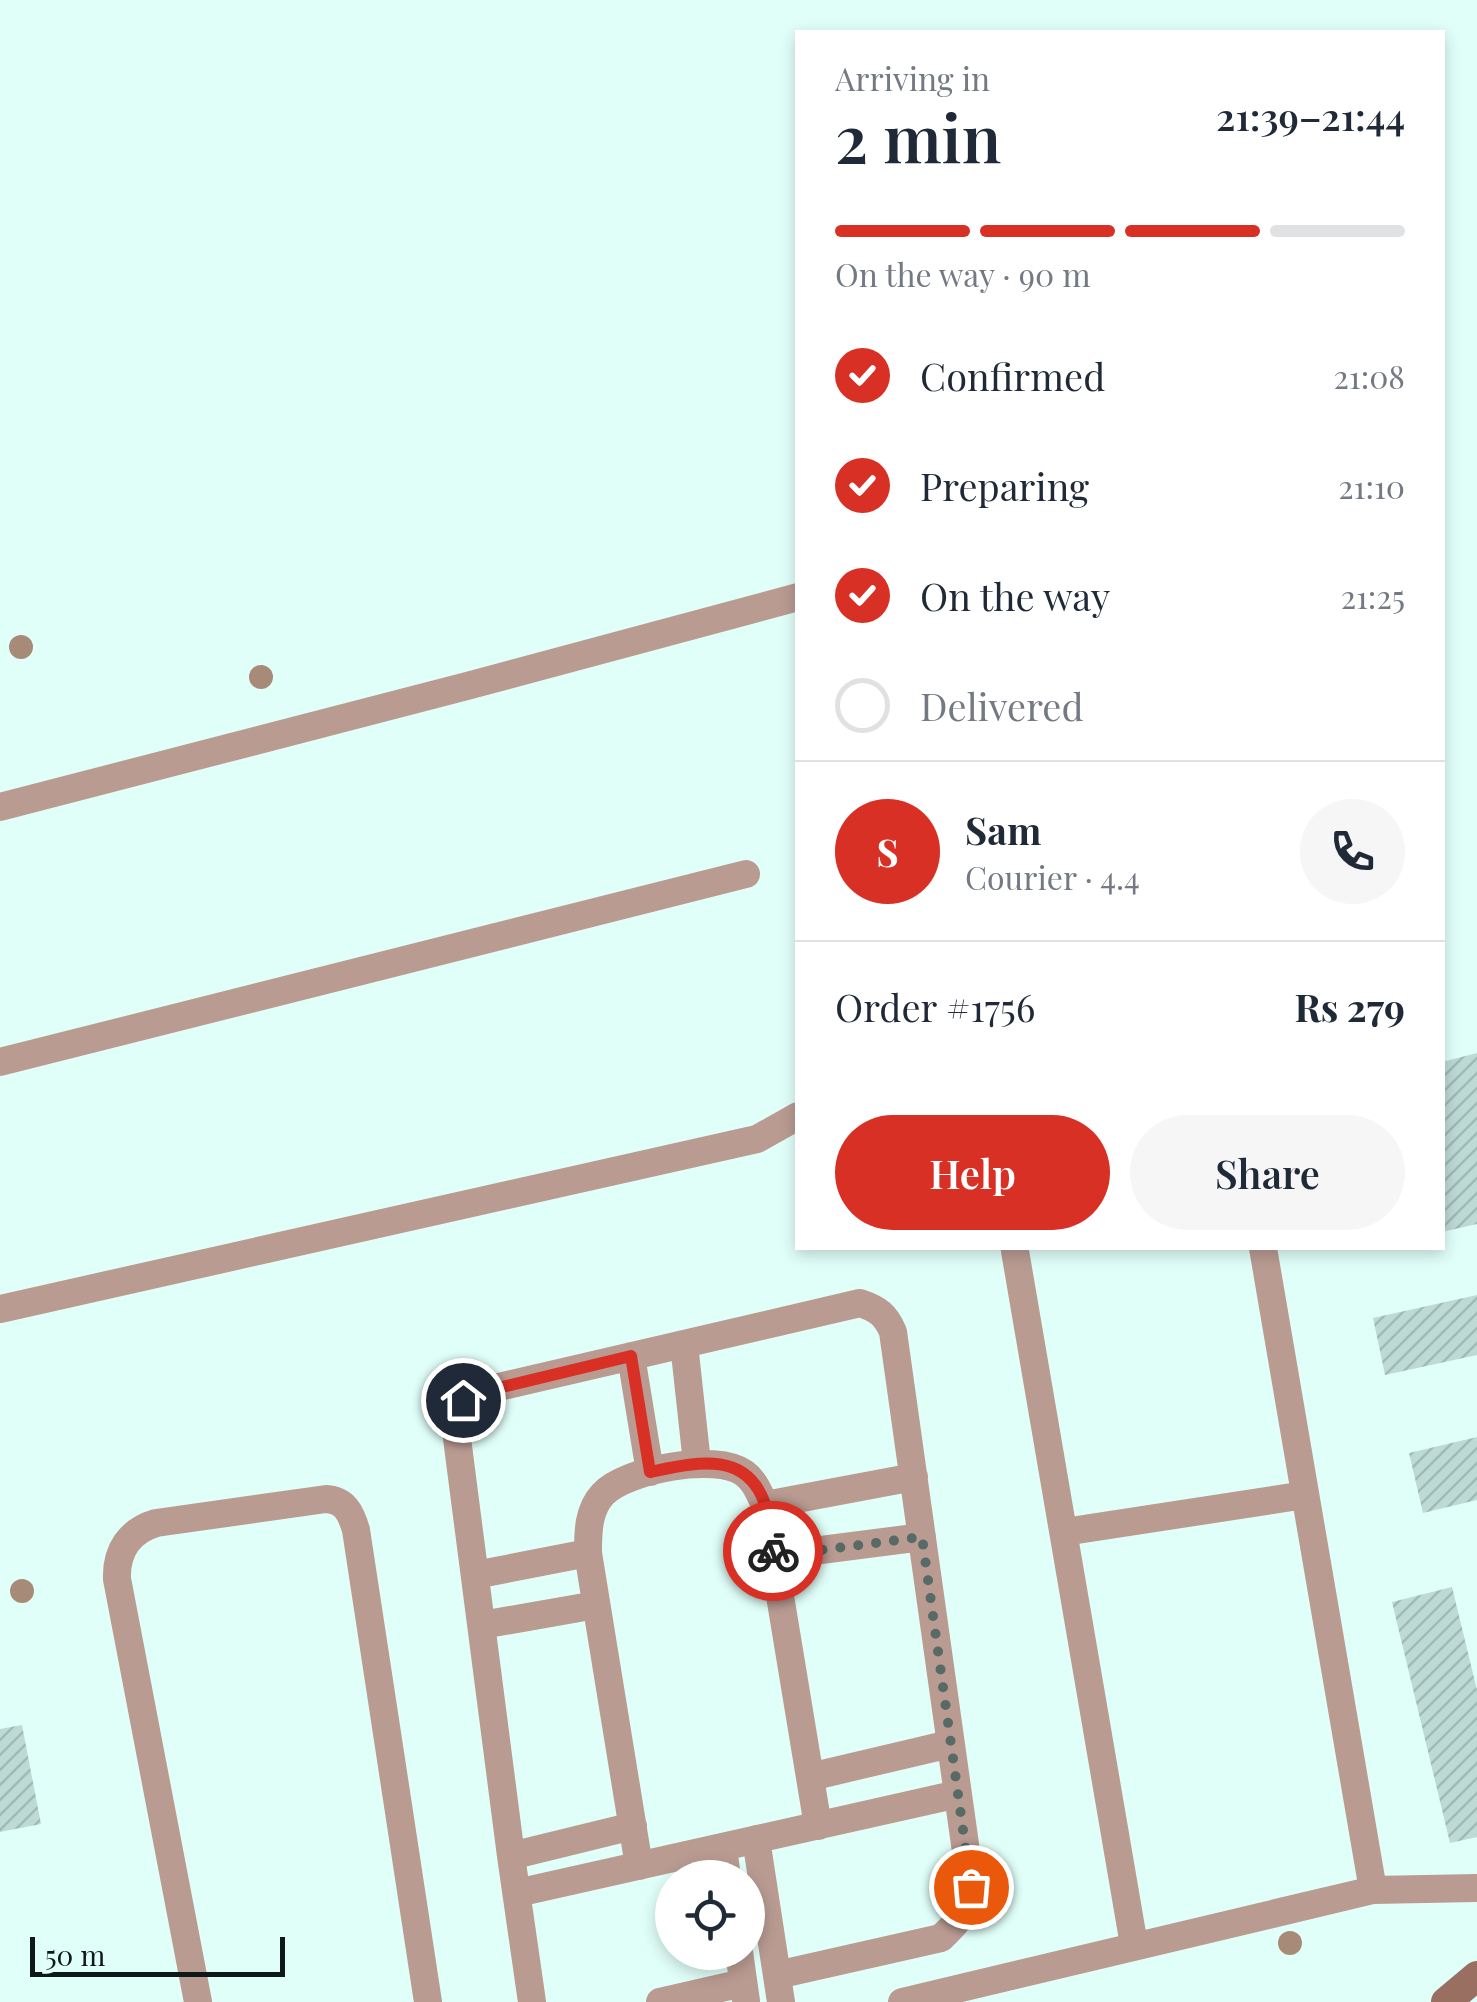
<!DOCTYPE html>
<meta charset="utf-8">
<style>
body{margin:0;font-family:"Playfair Display",serif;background:#f6f6f7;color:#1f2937;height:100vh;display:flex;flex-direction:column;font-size:38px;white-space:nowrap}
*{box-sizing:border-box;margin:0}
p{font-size:32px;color:#747a83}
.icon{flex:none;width:55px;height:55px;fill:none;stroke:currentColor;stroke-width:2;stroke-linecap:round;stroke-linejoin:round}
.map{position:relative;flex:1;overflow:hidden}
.drawer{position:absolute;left:795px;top:30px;width:650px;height:1220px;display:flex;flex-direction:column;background:#fff;border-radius:0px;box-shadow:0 5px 15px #0003}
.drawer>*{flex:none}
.tools{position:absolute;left:655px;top:1860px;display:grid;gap:20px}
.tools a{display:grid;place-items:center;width:110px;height:110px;border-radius:50%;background:#fff;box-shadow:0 5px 15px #0003;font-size:50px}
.scale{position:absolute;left:30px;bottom:25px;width:255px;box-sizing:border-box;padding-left:10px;border:5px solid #0e1917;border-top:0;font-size:28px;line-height:35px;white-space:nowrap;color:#0e1917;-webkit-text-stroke:8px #e1fff9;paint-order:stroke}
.pin{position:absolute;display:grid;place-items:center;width:85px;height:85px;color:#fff;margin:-42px;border:5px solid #fff;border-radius:50%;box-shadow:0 2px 10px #0007}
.courier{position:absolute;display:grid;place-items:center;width:100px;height:100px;margin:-50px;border:8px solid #d93025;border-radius:50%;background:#fff;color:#222;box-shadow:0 2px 12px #0007}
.overview em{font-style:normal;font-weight:600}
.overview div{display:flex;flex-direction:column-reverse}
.overview{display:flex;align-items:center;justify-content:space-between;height:170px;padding:0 40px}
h1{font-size:65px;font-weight:600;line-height:75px}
.bar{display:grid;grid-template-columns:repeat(4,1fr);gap:15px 10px;align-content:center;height:120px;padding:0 40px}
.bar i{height:12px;border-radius:8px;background:#e0e1e3}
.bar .selected{background:#d93025}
.bar p{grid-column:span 4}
.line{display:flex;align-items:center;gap:25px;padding:0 40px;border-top:2px solid #e0e1e3}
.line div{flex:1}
.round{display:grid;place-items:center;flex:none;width:105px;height:105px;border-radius:52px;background:#f6f6f7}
ol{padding:0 40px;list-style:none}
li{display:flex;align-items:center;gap:30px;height:110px}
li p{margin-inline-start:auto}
li .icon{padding:10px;border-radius:50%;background:#d93025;color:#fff;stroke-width:4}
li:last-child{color:#747a83}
li i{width:55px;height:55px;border:5px solid #e0e1e3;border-radius:50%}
.cta{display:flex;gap:20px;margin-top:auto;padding:20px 40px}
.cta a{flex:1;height:115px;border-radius:60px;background:#d93025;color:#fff;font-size:40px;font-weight:600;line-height:115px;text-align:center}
.cta a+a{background:#f6f6f7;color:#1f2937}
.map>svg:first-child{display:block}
.building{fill:url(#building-hatch)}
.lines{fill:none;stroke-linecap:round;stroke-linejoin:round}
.street{stroke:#b99b92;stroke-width:28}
.secondary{stroke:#996f61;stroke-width:30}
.tree{fill:#a88a78}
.done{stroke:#586a66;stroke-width:10;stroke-dasharray:0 18}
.route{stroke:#d93025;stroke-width:12}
</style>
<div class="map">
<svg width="1477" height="2002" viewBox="0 0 1477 2002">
<defs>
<pattern id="building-hatch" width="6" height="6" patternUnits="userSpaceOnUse" patternTransform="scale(2.5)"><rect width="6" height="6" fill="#bddad4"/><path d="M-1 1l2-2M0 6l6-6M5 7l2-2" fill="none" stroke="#a1bab5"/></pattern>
</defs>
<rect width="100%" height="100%" fill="#e1fff9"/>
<path class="building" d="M1477,1053V1224L1442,1232V1062Z
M1477,1295V1355L1385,1375L1373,1318Z
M1477,1437V1500L1423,1513L1409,1453Z
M1452,1587L1477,1690V1837L1450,1843L1392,1602Z
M22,1725L41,1824L0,1832V1729Z"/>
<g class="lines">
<path class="street" d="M0,807L467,686L798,597
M0,1062L746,874
M1263,1248L1373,1890
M1015,1251L1134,1945
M0,1309L757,1139L798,1116
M684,1344L697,1463
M631,1356L650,1472
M765,1505L914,1477
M1064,1532L1305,1495
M774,1556L922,1537
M475,1575L588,1553
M482,1625L596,1605
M810,1777L950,1744
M756,1839L781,2002
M723,1847L727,1878
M511,1856L633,1826
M639,1866L588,1553C588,1532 588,1510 603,1494C627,1469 716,1453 744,1473C755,1481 759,1493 765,1505L818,1826
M517,1893L958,1794
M739,1952L746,2001
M198,2002L117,1579C116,1551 129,1531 156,1523L326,1499C345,1500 351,1513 356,1530L428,2002
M532,2002L511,1856L455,1423L463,1400L473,1393L860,1303C878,1309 886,1315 893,1332L971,1887C967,1912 959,1921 941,1938L777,1975
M660,2002L743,1983
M902,2002L1373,1890L1477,1888"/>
<path class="secondary" d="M1446,2002L1477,1976"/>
</g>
<g class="tree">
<circle cx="21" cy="647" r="12"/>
<circle cx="261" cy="677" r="12"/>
<circle cx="22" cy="1591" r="12"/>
<circle cx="1290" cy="1943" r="12"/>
</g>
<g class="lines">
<path class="done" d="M773,1551L774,1556L922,1537L971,1887"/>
<path class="route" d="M463,1400L473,1394L631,1356L650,1472C694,1463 746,1449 765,1504C770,1518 770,1536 773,1551"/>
</g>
</svg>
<div class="tools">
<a><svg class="icon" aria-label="locate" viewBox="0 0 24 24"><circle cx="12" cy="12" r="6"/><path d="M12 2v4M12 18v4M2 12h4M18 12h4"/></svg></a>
</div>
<div class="scale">50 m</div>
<div class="pin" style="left:971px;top:1887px;background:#ea580c"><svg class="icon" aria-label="bag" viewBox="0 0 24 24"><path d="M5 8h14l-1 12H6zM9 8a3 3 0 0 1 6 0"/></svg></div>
<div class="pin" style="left:463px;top:1400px;background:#1f2937"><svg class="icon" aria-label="home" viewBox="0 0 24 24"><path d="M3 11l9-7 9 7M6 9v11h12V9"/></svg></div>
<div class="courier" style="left:773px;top:1551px"><svg class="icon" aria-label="bike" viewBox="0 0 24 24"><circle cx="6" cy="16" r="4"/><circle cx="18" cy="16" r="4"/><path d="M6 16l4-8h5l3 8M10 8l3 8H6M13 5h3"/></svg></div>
<section class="drawer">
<div class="overview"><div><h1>2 min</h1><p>Arriving in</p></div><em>21:39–21:44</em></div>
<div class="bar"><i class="selected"></i><i class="selected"></i><i class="selected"></i><i></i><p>On the way · 90 m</p></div>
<ol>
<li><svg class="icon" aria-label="check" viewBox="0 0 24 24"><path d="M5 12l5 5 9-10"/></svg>Confirmed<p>21:08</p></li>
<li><svg class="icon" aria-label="check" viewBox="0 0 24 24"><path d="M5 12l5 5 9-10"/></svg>Preparing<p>21:10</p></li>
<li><svg class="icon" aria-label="check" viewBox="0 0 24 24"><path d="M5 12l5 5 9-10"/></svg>On the way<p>21:25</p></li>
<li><i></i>Delivered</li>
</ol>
<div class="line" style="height:180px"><b class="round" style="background:#d93025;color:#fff">S</b><div><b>Sam</b><p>Courier · 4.4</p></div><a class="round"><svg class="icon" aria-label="phone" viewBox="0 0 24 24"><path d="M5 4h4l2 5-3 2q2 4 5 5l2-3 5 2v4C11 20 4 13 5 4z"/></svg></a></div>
<div class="line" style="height:130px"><div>Order #1756</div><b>Rs 279</b></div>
<div class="cta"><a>Help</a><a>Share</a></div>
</section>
</div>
